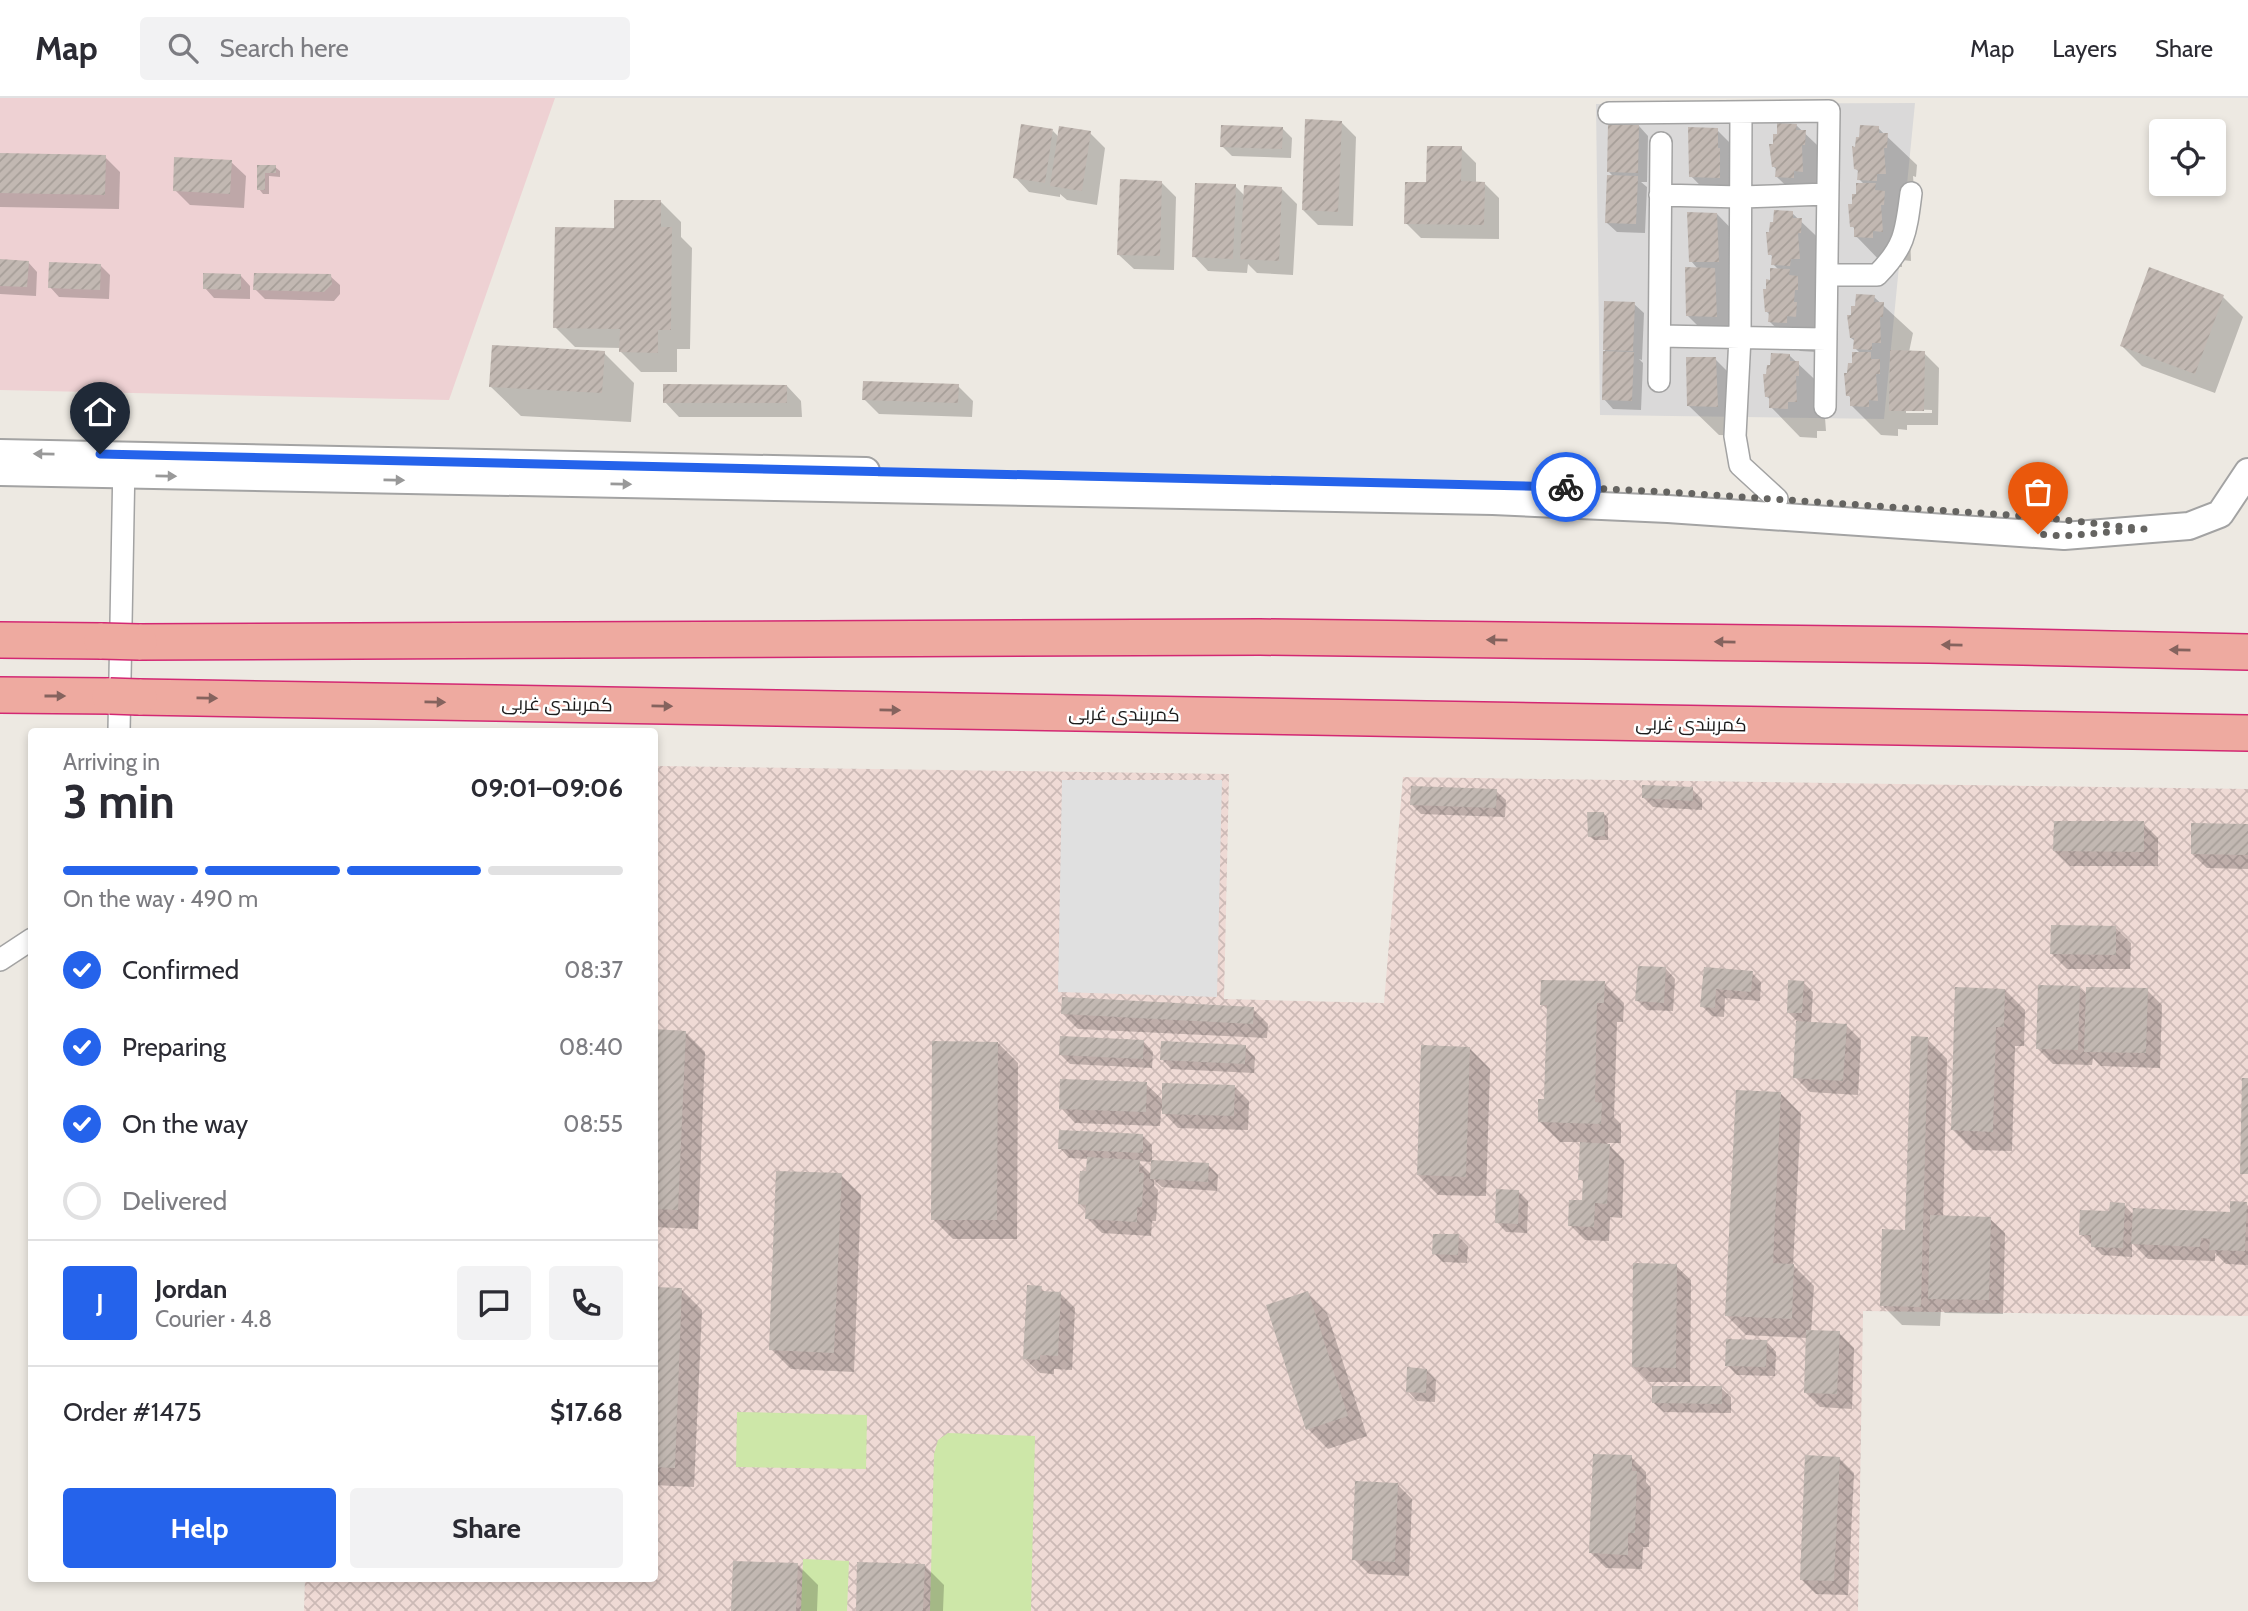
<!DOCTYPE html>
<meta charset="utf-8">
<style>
body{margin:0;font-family:Cabin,Cairo,sans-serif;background:#f2f2f3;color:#2b2b33;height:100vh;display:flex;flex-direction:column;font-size:26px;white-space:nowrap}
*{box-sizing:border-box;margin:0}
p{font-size:23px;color:#7c7c81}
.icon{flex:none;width:38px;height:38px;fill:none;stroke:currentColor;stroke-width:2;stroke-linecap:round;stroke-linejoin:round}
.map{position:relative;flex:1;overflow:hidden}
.details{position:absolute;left:28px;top:630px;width:630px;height:854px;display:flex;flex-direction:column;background:#fff;border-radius:7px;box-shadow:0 4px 10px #0003}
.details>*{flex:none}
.buttons{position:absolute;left:2149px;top:21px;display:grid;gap:14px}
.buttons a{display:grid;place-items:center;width:77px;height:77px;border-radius:7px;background:#fff;box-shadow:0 4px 10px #0003;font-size:35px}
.pin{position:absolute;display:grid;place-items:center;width:60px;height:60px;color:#fff;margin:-72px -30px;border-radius:50% 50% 50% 0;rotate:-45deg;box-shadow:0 0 7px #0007}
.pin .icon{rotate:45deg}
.courier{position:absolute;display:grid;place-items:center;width:70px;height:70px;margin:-35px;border:5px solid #2563eb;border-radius:50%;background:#fff;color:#222;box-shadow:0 2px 9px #0007}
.head em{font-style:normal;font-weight:700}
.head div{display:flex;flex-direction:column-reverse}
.head{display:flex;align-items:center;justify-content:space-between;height:119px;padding:0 35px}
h1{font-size:46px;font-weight:700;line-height:52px}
.bar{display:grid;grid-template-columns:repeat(4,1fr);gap:10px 7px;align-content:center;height:84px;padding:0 35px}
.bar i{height:9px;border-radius:5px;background:#e1e1e2}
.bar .on{background:#2563eb}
.bar p{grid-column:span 4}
.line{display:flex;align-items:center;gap:18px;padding:0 35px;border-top:2px solid #e1e1e2}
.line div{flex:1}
.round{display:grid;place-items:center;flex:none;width:74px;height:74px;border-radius:7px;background:#f2f2f3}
ol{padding:0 35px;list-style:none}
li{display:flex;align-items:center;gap:21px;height:77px}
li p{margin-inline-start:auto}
li .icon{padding:7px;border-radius:50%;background:#2563eb;color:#fff;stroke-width:4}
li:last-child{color:#7c7c81}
li i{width:38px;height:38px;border:4px solid #e1e1e2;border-radius:50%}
.action{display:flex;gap:14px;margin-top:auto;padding:14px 35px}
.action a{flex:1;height:80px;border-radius:7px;background:#2563eb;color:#fff;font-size:28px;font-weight:700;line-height:80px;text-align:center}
.action a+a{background:#f2f2f3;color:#2b2b33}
header{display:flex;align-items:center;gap:42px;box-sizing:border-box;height:98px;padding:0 35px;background:#fff;border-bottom:2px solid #e1e1e2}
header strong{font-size:33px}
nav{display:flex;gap:38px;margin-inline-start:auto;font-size:24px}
.search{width:490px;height:63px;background:#f2f2f3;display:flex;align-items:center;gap:18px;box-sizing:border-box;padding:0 24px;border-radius:7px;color:#7c7c81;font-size:26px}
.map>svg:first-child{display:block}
.residential{fill:#dad9d9}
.commercial{fill:#eed1d3}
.military{fill:url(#military-cross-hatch)}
.grass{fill:#cde7a8}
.parking{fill:#e0e0e0}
.shadow{fill:#0003;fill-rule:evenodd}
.building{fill:url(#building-hatch)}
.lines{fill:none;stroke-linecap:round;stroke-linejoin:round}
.minor-casing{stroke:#a3a3a3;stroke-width:24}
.tertiary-casing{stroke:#a3a3a3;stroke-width:30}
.trunk-casing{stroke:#d32873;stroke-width:38}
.minor{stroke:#fff;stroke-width:21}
.tertiary{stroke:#fff;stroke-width:26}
.trunk{stroke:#eeaaa0;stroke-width:35}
.trunk-bridge-casing{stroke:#d32873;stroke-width:38;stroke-linecap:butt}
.trunk-bridge{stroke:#eeaaa0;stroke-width:35}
.oneway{fill:#999}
.oneway2{fill:#85635e}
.done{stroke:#656461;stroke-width:7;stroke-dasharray:0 12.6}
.route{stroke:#2563eb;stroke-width:9}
.labels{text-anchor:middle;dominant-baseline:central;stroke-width:5;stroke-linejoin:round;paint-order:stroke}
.street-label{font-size:19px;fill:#1c1c1c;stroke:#fff}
</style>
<header>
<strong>Map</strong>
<div class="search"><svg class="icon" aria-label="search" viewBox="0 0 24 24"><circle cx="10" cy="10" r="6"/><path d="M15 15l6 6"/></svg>Search here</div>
<nav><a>Map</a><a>Layers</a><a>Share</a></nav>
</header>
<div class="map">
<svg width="2248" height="1513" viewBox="0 0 2248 1513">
<defs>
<pattern id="military-cross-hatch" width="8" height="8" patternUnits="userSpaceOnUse" patternTransform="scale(1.75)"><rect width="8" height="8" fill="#efdad5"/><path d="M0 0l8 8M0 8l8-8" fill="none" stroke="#ccbab6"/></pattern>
<pattern id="building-hatch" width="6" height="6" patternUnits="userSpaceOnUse" patternTransform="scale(1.75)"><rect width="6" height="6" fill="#c2b8b2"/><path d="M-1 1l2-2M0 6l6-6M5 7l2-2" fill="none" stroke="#a69e98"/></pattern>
</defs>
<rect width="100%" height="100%" fill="#ede9e2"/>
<path class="residential" d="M1915,5L1884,321L1600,317L1596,6Z"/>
<path class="commercial" d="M0,0H555L449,302L0,292Z"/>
<path class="military" d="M655,668L1229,676L1224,901L1384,905L1403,679L2248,691V1218L1863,1213L1858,1513H304L305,1481L654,1480Z"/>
<path class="grass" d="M737,1314L867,1317L866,1371L736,1369Z
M948,1335L1035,1338L1031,1513H930L934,1356L938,1342Z
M803,1461L849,1463L847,1513H801Z"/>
<path class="parking" d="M1062,682H1222L1217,899L1058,894Z"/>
<path class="shadow" d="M1341,24L1356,39L1353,128L1318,127L1303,112Z
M1796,27L1835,64L1823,109L1807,108L1777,79V72L1773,68Z
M1639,28L1648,38L1647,84H1641L1647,89L1645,135L1617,134L1607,125L1614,79L1609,74Z
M1282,30L1292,40L1291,60L1232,58L1222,48Z
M1878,30L1917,67L1916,79L1913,78L1915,105L1910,136L1911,163L1902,162V169L1885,168L1856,138V132L1852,128L1853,108L1865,87L1859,81V74L1856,71Z
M1717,32L1747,62L1720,108L1691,78Z
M1053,33L1059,39L1090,35L1105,50L1097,107L1067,102L1060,96V99L1029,94L1015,79Z
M1461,50L1476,65V85H1484L1499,100V141L1421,140L1406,125L1428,86Z
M0,56L105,59L120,74L119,111L0,109Z
M231,64L246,78L244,110L190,107L175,92Z
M259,68L275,69L280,73V79L269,78V96H263L259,91Z
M1161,84L1176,99L1174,172L1134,171L1119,157Z
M1235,88L1245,98L1282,91L1297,106L1293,177L1257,175L1248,166L1247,175L1208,173L1194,158Z
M661,104L681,124V139L692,150L690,251H677V274H641L621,254V250L575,249L555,229L616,131Z
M1792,115L1831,152L1820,197H1815L1828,209L1816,254L1800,253L1770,224V217L1766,213L1767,204L1764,201V193H1767L1779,172L1773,166L1774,160L1770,156Z
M1717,116L1746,146L1744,218L1718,248L1688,218L1698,171L1691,163Z
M0,163L28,164L37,174L36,198L0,196Z
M100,167L110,177L109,201L59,199L50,189Z
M241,178L250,188V201L214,200L205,190Z
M330,178L340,187V196L334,203L265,201L255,191Z
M1874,199L1913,235L1909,254L1924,255L1939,270L1938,327H1907V332L1898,331V338L1881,337L1851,307L1852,301L1848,297L1849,277L1861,256L1855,250V243L1851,240ZM1906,311L1932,312V315H1906Z
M2223,199L2243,219L2215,295L2142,268L2122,248Z
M1606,205L1634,206L1644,215L1642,262L1639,261L1643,265L1641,312L1613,311L1604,301Z
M604,255L634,285L631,324L521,318L491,289Z
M1790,258L1828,294L1824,306L1826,333H1817V340L1800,339L1771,309V302L1767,299L1772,269Z
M1715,261L1745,291L1747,338L1719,337L1689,308Z
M787,288L801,303L802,319H679L665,304Z
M958,288L973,303L972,319L879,316L864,301Z
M1692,691L1702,701V712L1653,709L1643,699Z
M1496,693L1506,702L1505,719L1421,716L1412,707Z
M1603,715L1608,720V742H1594L1589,738Z
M2143,725L2158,740V768H2070L2055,753Z
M2248,728V771L2207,770L2192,756Z
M2116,830L2131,845L2130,871H2067L2052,856Z
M1666,871L1675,881L1673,913L1647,912L1637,902Z
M1705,871L1752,875L1761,884L1760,903L1725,900L1724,919L1712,918L1702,908Z
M1803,884L1813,894L1811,925L1846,927L1861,942L1858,997L1810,994L1795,979L1798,924L1788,914Z
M1604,885L1624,905L1623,924H1617L1614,1019L1621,1026V1045H1607L1624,1062L1622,1120L1610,1119L1609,1143L1585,1142L1570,1127L1584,1104L1585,1085L1580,1081L1581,1044H1560L1540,1024L1546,1003L1548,912L1542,906Z
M2079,890L2088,898L2147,892L2162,907L2160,970L2101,968L2093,960L2092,967L2053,966L2038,951Z
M2005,892L2025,912L2024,948H2015L2012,1053L1973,1052L1953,1032Z
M1253,911L1268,926L1267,940L1078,931L1063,916Z
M654,933L685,934L705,954L698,1131L654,1129Z
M1927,941L1947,961L1943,1119L1990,1121L2005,1135L2003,1216L1945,1215L1941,1211L1940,1228L1902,1227L1882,1207L1907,1134Z
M1144,944L1153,954L1152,970L1070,966L1060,956Z
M998,945L1018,965L1017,1141H953L933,1121Z
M1245,949L1255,959L1254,975L1171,971L1162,961Z
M1470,951L1490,971L1486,1098L1438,1097L1418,1077Z
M1146,986L1164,1003L1234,988L1249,1003L1248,1032L1178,1030L1161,1012L1160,1028L1075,1025L1061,1010Z
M1781,996L1801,1016L1793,1167L1814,1188L1811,1234L1839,1235L1854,1250L1852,1311L1820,1309L1805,1294L1807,1240L1746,1237L1726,1217Z
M1143,1038L1152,1047V1064L1138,1063L1152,1077L1208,1067L1218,1077L1217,1093L1162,1089L1154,1082V1088L1158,1092L1156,1123H1152L1151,1138L1102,1135L1087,1120V1113L1080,1106L1089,1061L1069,1060L1060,1050Z
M841,1077L861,1097L854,1274L791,1271L771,1251Z
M1518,1093L1528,1103L1527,1135L1506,1134L1497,1124Z
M2246,1106L2248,1108V1167L2226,1166L2215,1155V1163L2148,1161L2132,1145V1159L2102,1157L2081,1136L2124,1107L2134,1117L2232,1116Z
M1458,1138L1468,1148L1467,1165L1443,1164L1434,1155Z
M1676,1168L1691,1182L1690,1284H1649L1634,1269Z
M1041,1190L1046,1195H1060L1075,1210L1072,1272L1054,1271V1276L1040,1275L1025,1261Z
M654,1191L682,1192L702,1212L694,1389L654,1387Z
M1307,1195L1327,1215L1367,1338L1328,1351L1308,1331Z
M1767,1244L1776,1254L1775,1278L1737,1277L1727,1267Z
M1426,1272L1436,1282L1435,1304L1417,1303L1408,1293Z
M1721,1290L1731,1299V1315L1664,1314L1654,1305Z
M1631,1359L1646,1374V1384L1651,1390L1649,1449H1643L1642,1471L1606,1470L1591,1455Z
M1839,1360L1854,1375L1848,1497L1816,1496L1801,1481Z
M1397,1386L1412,1401L1409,1478L1369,1476L1354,1461Z
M798,1467L818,1487L817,1513H733Z
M924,1467L944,1487L943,1513H858Z"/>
<path class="building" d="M1305,21L1342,23L1338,114L1302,112Z
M1777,25L1797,26L1796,32H1806L1805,47H1802L1803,74L1794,73V80L1775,79L1776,69H1772L1769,46H1773V36H1777Z
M1021,26L1053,31L1045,85L1013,80Z
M1608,26L1639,27L1638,75L1607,74Z
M1221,27L1283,29L1282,51L1220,49Z
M1860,27L1879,28V35H1888L1887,50H1884L1886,76H1877V83L1857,82L1858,72L1854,71L1852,48L1855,49L1856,39H1859Z
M1059,28L1091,33L1082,93L1050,88Z
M1688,29L1718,30V50H1720V80L1689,79Z
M1427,48H1462L1461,83L1485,84L1484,127L1404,126L1405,84H1426Z
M0,55L106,57L105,97L0,95Z
M174,59L232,62L230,96L173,93Z
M257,67H276V75H265V92H257Z
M1607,77L1638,78L1636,126L1605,125Z
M1120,81L1162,83L1160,158L1117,157Z
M1195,85L1236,86L1233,161L1192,159Z
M1856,85H1876L1875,92L1885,93L1884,107H1881L1883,134L1873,133V140L1854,139V129H1850L1848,106H1852V96H1856Z
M1244,87L1282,89L1279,163L1240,161Z
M614,102H661V129H672L671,232H658V255L619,254L620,231L553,230L555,129L614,130Z
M1774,112L1793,113V120H1802L1801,135H1798L1800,161H1791L1790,168L1771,167L1772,157H1768L1766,134H1769L1770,124H1773Z
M1687,114L1717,115L1719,164H1689Z
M0,161L29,163L27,189L0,188Z
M49,164L101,166L100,192L48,190Z
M1685,169L1715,170L1717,219L1686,218Z
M2149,169L2224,197L2195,276L2120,248Z
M1770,170L1790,171L1789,177L1798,178V192H1795L1794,204H1797L1796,219L1787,218V225L1768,224L1769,214H1765L1763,191H1766V181L1770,182Z
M203,175L241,176V192L203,191Z
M254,175L331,176L332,186L324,194L253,192Z
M1856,196L1875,197L1874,204H1884L1883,219H1880L1881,245H1872V252L1853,251L1854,240H1850L1847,217H1851V208H1855Z
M1604,203L1635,204L1633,253L1603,252Z
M492,247L605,253L602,295L489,289Z
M1890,252L1925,253L1924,313H1889Z
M1603,253L1634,254L1632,303L1602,302Z
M1852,254H1871V261H1880V276H1876L1878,303L1869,302V309L1850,308V298H1846L1844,275H1847L1848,265H1852Z
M1771,255L1790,256V263H1799V278H1796L1797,304H1788V311L1769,310V299H1765L1763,276H1766L1767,267H1770Z
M1686,259H1716L1718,309L1687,308Z
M863,283L959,286L958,305L862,302Z
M663,286L787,287V305H663Z
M1642,687L1693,689V703L1642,700Z
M1411,688L1497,691L1496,710L1410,707Z
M1587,714H1604L1605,738L1588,739Z
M2054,723H2144V754L2053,753Z
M2191,725L2248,726V757L2191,756Z
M2051,827L2116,828V857L2050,856Z
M1638,868L1666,869L1664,905L1635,903Z
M1704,869L1753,873L1751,894L1716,891L1715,910L1700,909Z
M1541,882L1605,883L1604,905H1597L1595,1004L1602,1005L1601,1026L1538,1024V1001H1544L1547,907H1540Z
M1788,882L1804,883L1802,915H1787Z
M2038,887L2080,888L2078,952L2036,951Z
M1955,889L2005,891L2004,929H1996L1993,1034L1951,1032Z
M2086,889L2148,890L2146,955L2084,954Z
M1062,899L1254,909L1253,926L1061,916Z
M1796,923L1847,926L1843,983L1793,980Z
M654,931L686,933L678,1112L654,1111Z
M1060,938L1144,942L1143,961L1059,957Z
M1911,938L1928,939L1921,1209L1880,1208L1882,1131L1905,1132Z
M932,943L998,944L997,1122H931Z
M1161,943L1246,947L1245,966L1160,962Z
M1421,947L1470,949L1466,1079L1417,1077Z
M2242,980H2248V1076H2240Z
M1060,981L1147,984L1146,1014L1059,1011Z
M1162,985L1235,987L1234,1018L1162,1016Z
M1736,992L1781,994L1773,1165L1794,1166L1792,1221L1725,1218Z
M1059,1032L1143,1036V1055L1058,1051Z
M1580,1044L1610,1046L1607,1106L1595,1105L1594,1129L1568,1128L1569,1102H1582L1583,1082H1578Z
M1087,1059L1140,1062L1139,1075H1144L1142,1109H1137V1124L1085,1121L1086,1107L1078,1106L1080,1073H1086Z
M1151,1062L1209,1065L1208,1084L1150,1081Z
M776,1073L842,1075L834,1255L769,1252Z
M1496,1091L1519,1092L1518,1126L1495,1125Z
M2230,1103L2247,1104L2245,1153L2209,1152L2210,1141L2201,1140L2200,1149L2131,1146L2133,1110L2230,1114Z
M2110,1104L2125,1105L2123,1150L2091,1149V1137H2079L2080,1112L2109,1113Z
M1930,1117L1991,1119L1989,1202L1928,1201Z
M1433,1136H1459L1458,1157L1432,1156Z
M1633,1165L1677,1166L1676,1270L1632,1269Z
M1027,1187L1042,1188L1041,1193L1061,1194L1058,1258L1040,1257V1262L1023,1261Z
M654,1189L682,1190L675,1370L654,1369Z
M1308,1193L1348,1318L1306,1332L1266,1207Z
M1806,1232L1840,1233L1837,1296L1804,1295Z
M1726,1241L1767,1242L1766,1269L1725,1268Z
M1407,1269L1427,1271L1426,1295L1406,1294Z
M1652,1288H1722V1306L1652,1305Z
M1593,1356L1632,1357V1373H1637L1635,1435H1628V1457L1589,1455Z
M1805,1357L1840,1359L1834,1483L1800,1482Z
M1355,1383L1398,1385L1395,1464L1352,1462Z
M733,1463L798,1465L796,1513H731Z
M857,1464L925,1466L923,1513H856Z"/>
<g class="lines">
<g class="minor-casing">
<path id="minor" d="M1741,14L1740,239L1735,338L1740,367L1777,401
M1609,15L1829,13L1825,309
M1660,97L1741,99L1827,96
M1827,177H1877C1905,149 1906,134 1911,95
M1660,238L1826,241
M1659,283L1661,45
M119,634L124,363
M0,862L32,841"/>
</g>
<g class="tertiary-casing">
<path id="tertiary" d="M0,355L866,373
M0,374L1493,403L1668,411L2064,438L2189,428L2220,416L2248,374"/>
</g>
<g class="trunk-casing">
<path id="trunk" d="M0,542L102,543
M139,544L1260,539L1929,547L2248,554
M0,597L110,598
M139,599L2248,635"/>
</g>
<use href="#minor" class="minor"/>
<use href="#tertiary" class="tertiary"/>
<use href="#trunk" class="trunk"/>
<g class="trunk-bridge-casing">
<path id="trunk-bridge" d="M102,543L139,544
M110,598L139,599"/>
</g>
<use href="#trunk-bridge" class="trunk-bridge"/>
</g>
<defs><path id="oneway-solid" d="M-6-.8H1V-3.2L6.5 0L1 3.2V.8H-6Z" transform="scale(1.75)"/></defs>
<g class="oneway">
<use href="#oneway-solid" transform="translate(44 356) rotate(-179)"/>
<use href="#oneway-solid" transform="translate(166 378) rotate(1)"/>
<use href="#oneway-solid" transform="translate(394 382) rotate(1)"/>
<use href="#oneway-solid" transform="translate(621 386) rotate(1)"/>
</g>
<g class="oneway2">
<use href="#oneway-solid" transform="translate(1497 542) rotate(-179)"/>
<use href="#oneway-solid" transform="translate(1725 544) rotate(-179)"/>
<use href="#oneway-solid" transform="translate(1952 547) rotate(-179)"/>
<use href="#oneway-solid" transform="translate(2180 552) rotate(-179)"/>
<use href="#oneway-solid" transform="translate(55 598)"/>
<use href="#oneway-solid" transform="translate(207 600) rotate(1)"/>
<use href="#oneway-solid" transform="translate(435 604) rotate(1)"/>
<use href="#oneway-solid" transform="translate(662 608) rotate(1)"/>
<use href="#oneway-solid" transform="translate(890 612) rotate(1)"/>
</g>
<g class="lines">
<path class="done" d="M1566,389L1669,394L2039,419L2144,431L2064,438L2038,436"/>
<path class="route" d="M100,356L1566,389"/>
</g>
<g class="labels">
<g class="street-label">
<text transform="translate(557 606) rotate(1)">کمربندی غربی</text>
<text transform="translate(1124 616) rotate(1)">کمربندی غربی</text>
<text transform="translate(1691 626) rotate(1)">کمربندی غربی</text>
</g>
</g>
</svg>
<div class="buttons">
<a><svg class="icon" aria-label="locate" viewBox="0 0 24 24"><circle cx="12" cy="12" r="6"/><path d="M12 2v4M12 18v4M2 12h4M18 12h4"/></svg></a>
</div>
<div class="pin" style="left:2038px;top:436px;background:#ea580c"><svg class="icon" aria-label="bag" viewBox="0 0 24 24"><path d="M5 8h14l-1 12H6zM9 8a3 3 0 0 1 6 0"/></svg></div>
<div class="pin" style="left:100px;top:356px;background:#1f2937"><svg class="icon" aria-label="home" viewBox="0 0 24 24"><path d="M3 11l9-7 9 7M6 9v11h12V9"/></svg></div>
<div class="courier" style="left:1566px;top:389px"><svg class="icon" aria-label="bike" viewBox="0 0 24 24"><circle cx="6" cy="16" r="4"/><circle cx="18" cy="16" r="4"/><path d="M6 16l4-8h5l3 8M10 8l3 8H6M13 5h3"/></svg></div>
<section class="details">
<div class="head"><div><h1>3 min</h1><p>Arriving in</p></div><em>09:01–09:06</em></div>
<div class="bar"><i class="on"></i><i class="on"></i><i class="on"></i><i></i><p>On the way · 490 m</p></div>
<ol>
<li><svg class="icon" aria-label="check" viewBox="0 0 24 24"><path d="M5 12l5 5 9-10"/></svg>Confirmed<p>08:37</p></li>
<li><svg class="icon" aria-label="check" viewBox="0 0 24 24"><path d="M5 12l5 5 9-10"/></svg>Preparing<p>08:40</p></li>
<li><svg class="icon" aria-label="check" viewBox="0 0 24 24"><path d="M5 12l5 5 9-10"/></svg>On the way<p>08:55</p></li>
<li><i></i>Delivered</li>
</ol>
<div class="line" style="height:126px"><b class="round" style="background:#2563eb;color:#fff">J</b><div><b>Jordan</b><p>Courier · 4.8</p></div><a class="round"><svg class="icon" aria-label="chat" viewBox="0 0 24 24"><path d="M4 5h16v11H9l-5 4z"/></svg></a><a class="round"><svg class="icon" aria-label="phone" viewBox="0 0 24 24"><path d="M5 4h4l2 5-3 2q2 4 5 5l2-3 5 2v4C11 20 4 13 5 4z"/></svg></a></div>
<div class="line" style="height:91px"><div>Order #1475</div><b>$17.68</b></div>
<div class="action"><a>Help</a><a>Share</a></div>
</section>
</div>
